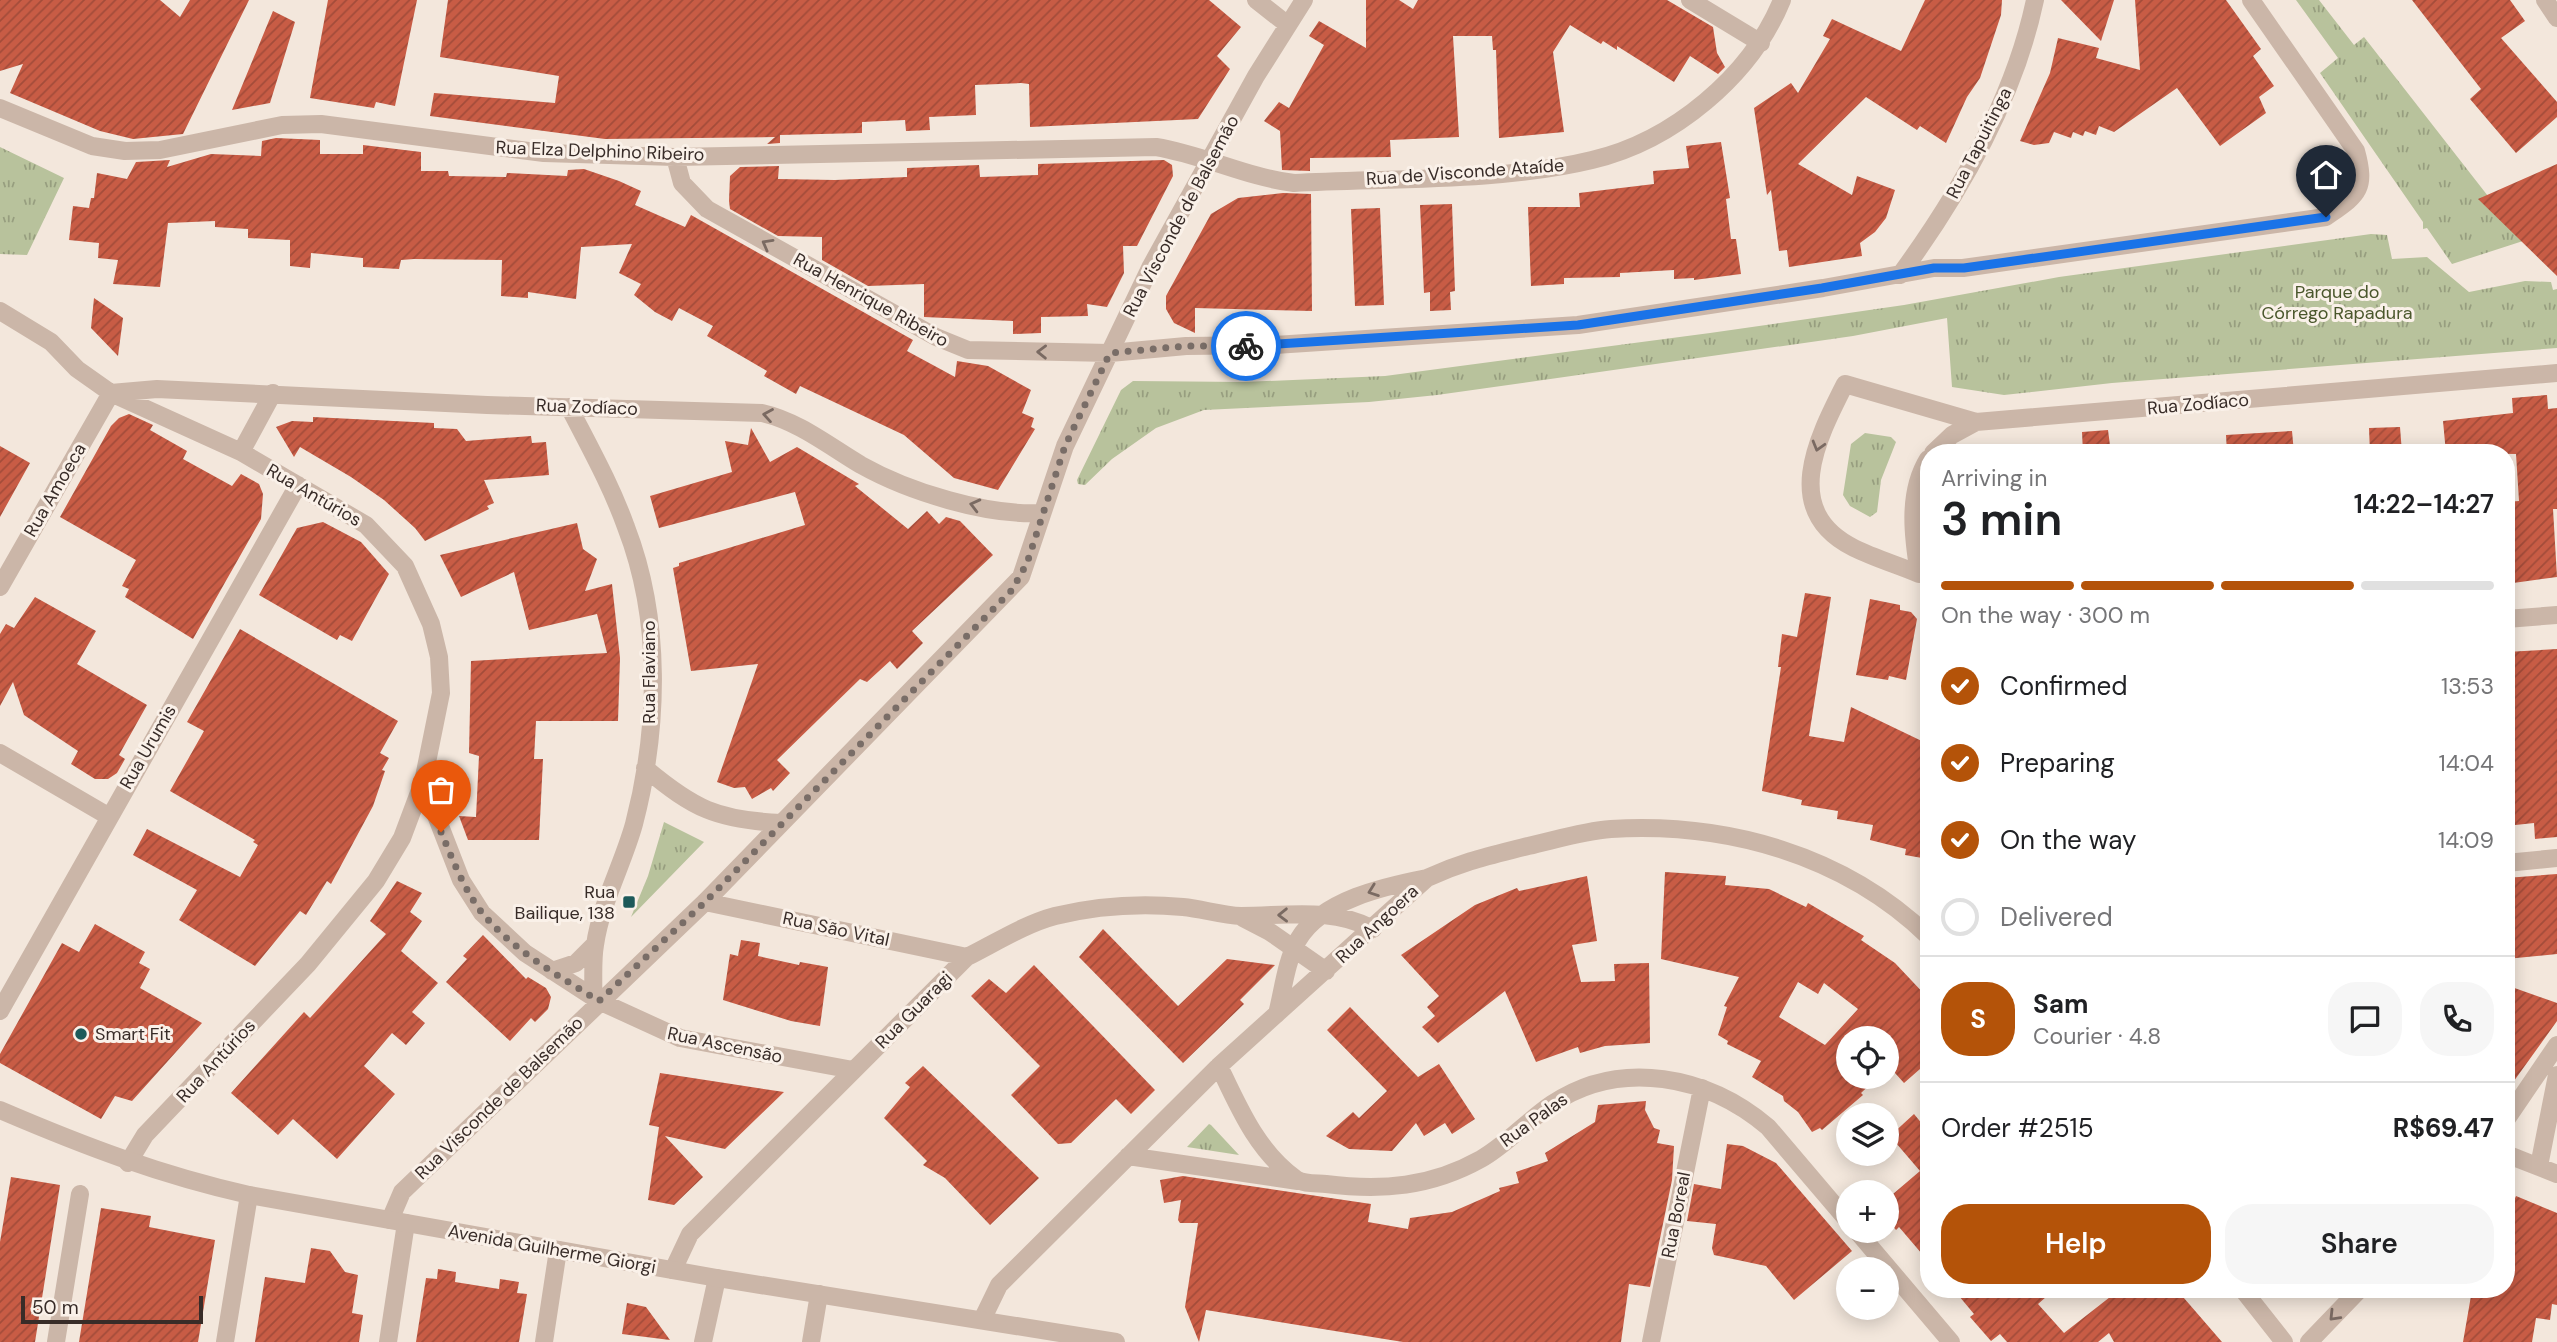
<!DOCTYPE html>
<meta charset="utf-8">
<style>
body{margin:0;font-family:"DM Sans",sans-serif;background:#f6f6f6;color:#202124;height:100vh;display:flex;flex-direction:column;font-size:26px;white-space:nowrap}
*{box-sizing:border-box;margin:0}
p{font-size:23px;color:#757577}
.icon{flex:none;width:38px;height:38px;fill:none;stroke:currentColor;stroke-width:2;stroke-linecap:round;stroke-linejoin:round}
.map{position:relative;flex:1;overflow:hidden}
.panel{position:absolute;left:1920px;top:444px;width:595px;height:854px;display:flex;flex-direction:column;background:#fff;border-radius:28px;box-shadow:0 4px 18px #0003}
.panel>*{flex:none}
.tools{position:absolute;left:1836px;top:1026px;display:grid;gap:14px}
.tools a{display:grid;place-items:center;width:63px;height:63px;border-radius:50%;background:#fff;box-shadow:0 4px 18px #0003;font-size:35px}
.scale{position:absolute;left:21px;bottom:18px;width:182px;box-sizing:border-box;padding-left:7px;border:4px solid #382c28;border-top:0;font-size:19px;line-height:24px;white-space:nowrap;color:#382c28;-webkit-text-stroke:5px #faf1e9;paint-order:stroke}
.pin{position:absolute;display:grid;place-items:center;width:60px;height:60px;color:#fff;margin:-72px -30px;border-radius:50% 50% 50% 0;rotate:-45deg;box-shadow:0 0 7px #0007}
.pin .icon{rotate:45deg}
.courier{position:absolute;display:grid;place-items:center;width:70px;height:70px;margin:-35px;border:5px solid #1a73e8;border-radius:50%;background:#fff;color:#222;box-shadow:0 2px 9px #0007}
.overview em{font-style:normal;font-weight:600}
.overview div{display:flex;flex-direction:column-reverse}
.overview{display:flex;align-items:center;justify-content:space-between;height:119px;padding:0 21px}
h1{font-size:46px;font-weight:600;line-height:52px}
.bar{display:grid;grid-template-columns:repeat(4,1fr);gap:10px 7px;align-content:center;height:84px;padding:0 21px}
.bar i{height:9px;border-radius:5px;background:#e0e0e0}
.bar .selected{background:#b45309}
.bar p{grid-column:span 4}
.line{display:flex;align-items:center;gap:18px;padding:0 21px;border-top:2px solid #e0e0e0}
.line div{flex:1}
.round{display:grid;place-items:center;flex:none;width:74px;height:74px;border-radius:28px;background:#f6f6f6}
ol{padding:0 21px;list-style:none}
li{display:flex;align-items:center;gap:21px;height:77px}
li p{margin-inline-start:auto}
li .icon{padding:7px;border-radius:50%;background:#b45309;color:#fff;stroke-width:4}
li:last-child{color:#757577}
li i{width:38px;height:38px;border:4px solid #e0e0e0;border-radius:50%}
.cta{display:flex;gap:14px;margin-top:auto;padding:14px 21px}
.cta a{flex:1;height:80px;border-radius:28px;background:#b45309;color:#fff;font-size:28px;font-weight:600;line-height:80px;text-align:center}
.cta a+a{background:#f6f6f6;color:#202124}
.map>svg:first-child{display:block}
.park{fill:url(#park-tufts)}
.building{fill:url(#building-hatch);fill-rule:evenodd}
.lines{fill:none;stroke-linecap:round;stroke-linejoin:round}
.minor{stroke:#cbb6a8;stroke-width:18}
.tertiary{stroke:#cbb6a8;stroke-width:18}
.oneway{stroke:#7a6a62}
.done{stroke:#796d67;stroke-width:7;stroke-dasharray:0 12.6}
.route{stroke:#1a73e8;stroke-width:9}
.poi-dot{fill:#1d5a5a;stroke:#faf1e9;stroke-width:2.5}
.labels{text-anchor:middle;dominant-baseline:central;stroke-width:6;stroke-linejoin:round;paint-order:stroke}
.street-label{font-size:18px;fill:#382c28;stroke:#faf1e9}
.park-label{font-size:18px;fill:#4a572c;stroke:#faf1e9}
.poi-label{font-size:18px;fill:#382c28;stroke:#faf1e9;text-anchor:end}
</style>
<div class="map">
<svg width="2557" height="1342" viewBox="0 0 2557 1342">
<defs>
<pattern id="park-tufts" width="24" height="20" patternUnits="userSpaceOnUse" patternTransform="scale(1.75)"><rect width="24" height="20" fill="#b8c29c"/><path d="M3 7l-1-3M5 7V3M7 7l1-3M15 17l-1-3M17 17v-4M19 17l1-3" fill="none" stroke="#979e7f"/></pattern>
<pattern id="building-hatch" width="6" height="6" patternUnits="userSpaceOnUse" patternTransform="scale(1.75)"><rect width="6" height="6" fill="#c85c45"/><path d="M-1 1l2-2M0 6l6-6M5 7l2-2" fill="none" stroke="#a34c3a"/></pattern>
</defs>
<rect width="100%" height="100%" fill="#f3e7dc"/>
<path class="park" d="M2296,0H2319L2354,45L2364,37L2523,241L2452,264L2427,228L2423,229V222L2320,73L2338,58Z
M0,147L64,178L27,255L0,254Z
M2371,234L2387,235L2392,259L2427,257L2469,292L2525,281L2551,282L2553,290L2557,289V348L2112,383L2004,395L1952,387L1947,318L1853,336L1437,395L1369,402L1204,410L1156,428L1112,459L1085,485L1078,484L1077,480L1121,390L1133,381L1244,382L1385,376L1710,333L1904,305L2059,277Z
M1865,433L1891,437L1896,442L1881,480L1877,512L1870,517L1850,506L1843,495L1851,444Z
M664,822L704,842L631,917L648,876Z
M1209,1124L1211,1125L1239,1155L1187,1147Z"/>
<path class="building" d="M0,0H160L180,17L190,0H249L183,134L133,139L100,131L10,93L23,64L0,71Z
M328,0H417L395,106L376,102L374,108L310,98Z
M448,0H1209L1241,27L1217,56L1230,69L1198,119L1030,127L1029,84L1021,83L975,85L976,115L929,117L930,130L906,131L905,120L862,122V133L780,135V143L767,144L775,137L605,139L430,116L434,93L555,103L559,76L440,57Z
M1366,0H1399L1413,9L1418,0H1667L1713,27L1717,53L1725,67L1718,74L1690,56L1674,82L1617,46V50L1603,41L1601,44L1570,25L1553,52L1564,132L1499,138L1496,50H1493L1492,36H1453L1459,137L1390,140L1391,157L1310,158V171L1282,170L1280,131L1264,121L1279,102L1289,108L1324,45L1309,36L1319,21L1366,48Z
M1925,0H2002L2001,15L1980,78L1967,97L1946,143L1920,126L1917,130L1866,97L1798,164L1852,195L1857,176L1895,190L1886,218L1875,232L1860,243L1862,256L1789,267L1787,250L1779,251L1771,190L1767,195L1754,108L1791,83L1798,93L1830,39L1823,36L1832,19L1901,51Z
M2061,0H2114L2101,41Z
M2135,0H2226L2261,49L2253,56L2274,86L2259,97L2266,113L2220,146L2177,88L2114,132L2099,126L2096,135L2085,131L2083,136L2073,132L2071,138L2054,132L2049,143L2034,145L2020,141L2050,73L2058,38L2099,48L2096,58L2140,70Z
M2412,0H2510L2525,21L2501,38L2557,102V117L2516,153L2470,99L2481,89Z
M273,11L295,22L270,103L232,110Z
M276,138L320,140V154H363V145L421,152V171H448L449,176L506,177L507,173L567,176L568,170L584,169L619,181L641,191L635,205L685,227L691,215L913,340L907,351L955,377L957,361L988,366L1031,390L1022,413L1034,418L1031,427L1035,429L998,490L954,478L904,435L800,386L796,394L764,376L767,371L707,336L713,326L679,308L672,321L655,312L634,295L641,284L619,273L632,244L581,247L576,299L528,292V298L501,296L502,260L414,259L401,260L399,269L363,267V258L311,253L310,268L290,266V240L248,238V229L215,227V221L168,223L160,287L113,284L118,260L98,258L99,243L69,240L73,206L89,208L91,198H94L97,173L127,179L136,162L170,160L167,167L211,154L261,156L262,141Z
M1721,142L1730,198L1726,199L1731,239H1736L1741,274L1694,280V278L1674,279V270L1620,273V277L1564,278V284L1531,286L1528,207H1580L1579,193L1654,184L1653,171L1689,168L1686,146Z
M1164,160L1172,165L1173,176L1137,246H1123L1124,273L1107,307L1087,304L1088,316L1041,317V333L1013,334V321L924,317V284L868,286L822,260V237L778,236L730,209L729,201L730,176L740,167L779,166L778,179L835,180L907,177V168L979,165L980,177L1038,175V164Z
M2557,164V276L2478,199Z
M1283,193L1311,194L1312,311L1195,308V333L1174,323L1166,309V296L1211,214L1238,198Z
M1452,204L1455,291L1450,292L1451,310L1430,311V292L1424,293L1420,205Z
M1380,208L1384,305L1355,306L1351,209Z
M94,298L123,318L118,356L91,328Z
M2547,395L2548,409L2557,408V509H2553L2557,577L2506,584V502L2519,501L2516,454L2446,453L2443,421L2513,413L2512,398Z
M129,414L153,425L150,430L187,451L183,459L232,486L241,474L259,484L263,494L261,519L193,639L125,597L129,589L122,586L136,560L60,517L111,426L119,418Z
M313,417L434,423V428L457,429L466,441L531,436L532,443L546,442L549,475L484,480L494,503L487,506L489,509L425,541L415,528L384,500L351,477L300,447L294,457L276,427L292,421L313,422Z
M2400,427L2402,453H2370L2369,428Z
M751,428L770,462L797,447L859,484L855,486L908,529L927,511L939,524L946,517L960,521L993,555L912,631L923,643L897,669L890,661L867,682L860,679L777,760L790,773L773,791L771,788L752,799L745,787L734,788L717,782L758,664L691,671L673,568L679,566V563L805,525L795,492L659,528L650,496L732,472L725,441L748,445Z
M2108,430L2111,453H2083L2082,432Z
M2292,431L2294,453H2227L2226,435Z
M0,446L30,463L0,517Z
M323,522L361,542L389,574L352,641L340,635L337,640L259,595L297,528Z
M577,523L583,549L597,559L585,591L612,584L620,658L618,721H536L534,759H543L539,840H468L459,816L476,817L479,756L469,753L471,661L607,653L597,614L529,630L514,572L461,597L440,555Z
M1805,593L1831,597L1809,736L1844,742L1851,707L1928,744V859L1905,855L1906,849L1870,840L1873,825L1837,819L1838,811L1801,805L1802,800L1762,791L1781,667H1778L1782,634L1797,637Z
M35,597L96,631L77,664L147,705L119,755L125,759L117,773L108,779H95L71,764L78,751L24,715L13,682L0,706V634L6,624L14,628Z
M1870,599L1900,605V610L1911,612L1917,619L1906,680L1889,676L1888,680L1856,675Z
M240,629L398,721L380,753L389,758L382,770L385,771L373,806L331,884L327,881L306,915L300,911L255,966L179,920L197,890L133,855L147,829L240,877L258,845L253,842L255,840L170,791L204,731L187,722Z
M2557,649V837L2535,839L2534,823L2506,826V652Z
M1665,872L1726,876L1725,885L1769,889L1806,907L1808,903L1864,936L1861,940L1895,963L1928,998V1062L1904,1083L1886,1063V1038H1848V1076H1879L1861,1093L1863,1095L1822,1130L1820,1128L1812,1132L1798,1112L1784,1101L1783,1096L1752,1077L1761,1061L1727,1044L1728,1041L1718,1035L1727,1007L1724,1006L1739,977L1661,959ZM1798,982L1818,994L1824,983L1858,1009L1825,1045L1779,1017Z
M2557,874V954L2506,959V878Z
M1587,876L1597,941L1572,945L1581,982L1615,981L1614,964L1649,963L1650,1043L1605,1046L1580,1053L1578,1047L1536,1062L1505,991L1438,1043L1422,1027L1435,1016L1427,1007L1439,996L1401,955L1475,905L1517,888L1519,891Z
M397,881L422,893L410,912L422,921L401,951L438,983L412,1012L425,1023L406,1045L392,1033L364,1066L395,1094L337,1159L293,1119L278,1135L231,1093L304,1012L310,1018L386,934L370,921Z
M95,924L145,952L139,963L150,969L140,988L202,1023L132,1101L115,1096L101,1119L0,1063V1054L62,943L79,952Z
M1103,929L1178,1006L1227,959L1275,965L1240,1000L1244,1004L1183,1063L1079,957Z
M483,935L526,979L528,977L546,988L551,997L548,1009L535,1022L531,1018L510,1041L446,982L467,959L463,956Z
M741,940L760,943L758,956L799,965L800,962L828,967L820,1026L791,1021L723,1000L730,954L738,956Z
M1034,965L1155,1090L1131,1114L1116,1099L1071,1143L1058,1144L1011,1095L1040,1066L971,996L989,979L1006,993Z
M2506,985L2557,1003V1021L2506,1092Z
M1350,1007L1418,1077L1439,1064L1475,1119L1452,1134L1445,1123L1424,1136L1416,1123L1392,1151L1349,1149L1326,1136L1353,1112L1359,1118L1387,1091L1327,1030Z
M923,1066L1039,1178L990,1225L945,1178L923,1165L927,1161L884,1118L910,1087L905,1083Z
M660,1073L784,1092L725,1149L665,1136L703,1177L674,1205L648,1200L659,1127L649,1125Z
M1646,1101L1645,1110L1654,1128L1660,1130L1657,1143L1674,1146L1672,1180L1650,1287L1629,1284L1621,1342H1403L1206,1310L1199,1342L1185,1307L1198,1223H1180L1178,1220L1181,1200L1164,1203L1160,1180L1183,1176L1371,1204L1368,1222L1408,1229L1410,1218L1452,1212L1500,1191L1499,1188L1519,1183L1516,1172L1548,1161L1545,1153L1595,1122L1598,1105Z
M1914,1114L1928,1131V1261L1899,1227L1896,1230L1886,1218V1200L1920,1171L1890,1136Z
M1727,1144L1743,1146L1776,1163L1852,1251L1794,1300L1766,1266L1714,1255L1712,1248L1716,1224L1687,1221L1694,1184L1721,1189Z
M11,1177L60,1185L35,1342H0V1242Z
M2516,1196L2557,1213V1305L2552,1304L2550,1320L2536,1318L2532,1342H2463L2472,1290H2506V1203L2512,1205Z
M101,1208L151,1216L149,1227L215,1240L198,1342H79Z
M311,1248L330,1251L345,1272L358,1275L352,1313L363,1315L359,1342H255L265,1277L305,1283Z
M438,1269L456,1272L455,1282L499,1289L500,1279L519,1282L517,1293L527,1294L519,1342H416L426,1278L437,1279Z
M1954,1290H2054L2038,1304L2064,1333L2119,1290H2177L2222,1342H2114L2109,1333L2098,1342H2007L2000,1334L1991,1341L1970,1317L1974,1314Z
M627,1303L646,1307L670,1340L622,1334Z"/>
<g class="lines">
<path class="minor" d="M1256,0L1288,25
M1690,0L1761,43
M2545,0L2557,18
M0,108L92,146L125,151L160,150L282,125L321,124L544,153L675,157L1156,147C1204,155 1246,177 1294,183C1389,178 1501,182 1592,160C1673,141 1751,76 1782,0
M675,157L682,183L707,209L936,337L968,350L1110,353L1186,346L1275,345L1578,325L1823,288L1934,268H1963L2326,217C2357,195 2367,191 2356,151L2251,0
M1900,275C1960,193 2014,100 2035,0
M0,311L51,342L77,369L111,393L241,452L366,525L405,566L431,624L439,657L441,693L423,782L402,838L376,881L308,964L145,1135L128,1163
M569,407C589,446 611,485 626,527C662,620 659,728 634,824C623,864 601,903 595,945C592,962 594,981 593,998
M241,452L273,393
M1933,453L1952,435L1976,422
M1928,459C1907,493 1913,537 1919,574C1898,565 1874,558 1854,548C1780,511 1817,439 1845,384L1976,422L2557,373
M0,587L111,393L157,389L487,405L762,413C798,421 829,446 861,465C909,492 987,516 1042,513
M2506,619L2557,615
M0,753L108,816
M645,768C694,809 717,820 781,823
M423,782L461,880L482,913L525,953L599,1001L680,1038L853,1070
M2506,863L2557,858
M705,902L967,957
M1243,918L1270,932L1326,971
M552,971L576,963L594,945
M0,1011L298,485
M1277,1014C1283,991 1286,961 1298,940C1321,900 1386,886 1427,878
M1219,1066C1239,1108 1257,1151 1296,1179C1303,1184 1317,1183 1326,1184C1382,1191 1431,1187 1481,1159C1506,1145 1527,1121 1552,1104C1621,1058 1708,1076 1768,1127L1848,1221
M2506,1120L2557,1045
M2506,1154L2557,1174
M1128,1156L1298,1181
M2539,1166L2557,1075
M390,1220L402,1192L705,902L1021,577L1065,446L1151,266L1256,76L1304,0
M1856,1230L1951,1342
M673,1270L690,1234L967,957C995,943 1025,924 1055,916C1096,906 1140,903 1183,907C1202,909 1222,915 1241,916C1286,916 1332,907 1373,929
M2243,1290L2284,1342
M982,1320L999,1285L1219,1066L1427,878C1464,861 1489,856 1528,846C1555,840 1583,831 1611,829C1727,822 1844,855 1928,936
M56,1342L80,1194
M225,1342L249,1195
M388,1342L406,1223
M544,1342L558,1250
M703,1342L717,1278
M811,1342L819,1294
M1651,1342L1702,1088
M2309,1342L2359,1290"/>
<path class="tertiary" d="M0,1110C84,1146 160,1175 249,1195L717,1278L1116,1342"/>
</g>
<defs><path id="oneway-chevron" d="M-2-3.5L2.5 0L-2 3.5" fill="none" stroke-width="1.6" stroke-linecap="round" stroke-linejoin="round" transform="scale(1.75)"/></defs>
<g class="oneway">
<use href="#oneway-chevron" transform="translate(767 244) rotate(-151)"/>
<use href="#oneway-chevron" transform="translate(1042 352) rotate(-179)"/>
<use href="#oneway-chevron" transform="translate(768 415) rotate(-170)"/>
<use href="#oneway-chevron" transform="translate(1818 446) rotate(106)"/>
<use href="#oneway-chevron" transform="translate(975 505) rotate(-166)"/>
<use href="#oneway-chevron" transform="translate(1373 891) rotate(160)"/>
<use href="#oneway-chevron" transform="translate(1283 915) rotate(179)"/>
<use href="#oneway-chevron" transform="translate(2334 1316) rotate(134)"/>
</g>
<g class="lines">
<path class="done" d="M441,832C453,860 464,890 483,914C514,951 559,976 599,1001L705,902L1012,590L1027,563L1065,446L1110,353L1186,346H1246"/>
<path class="route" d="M1246,346L1578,325L1822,288L1934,268H1964L2326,217"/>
</g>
<g class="poi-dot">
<rect x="622" y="895" width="14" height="14" rx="3.5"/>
<circle cx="81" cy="1034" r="7"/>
</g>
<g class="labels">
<g class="street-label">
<text transform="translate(1979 143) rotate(-63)">Rua Tapuitinga</text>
<text transform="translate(600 151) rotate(2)">Rua Elza Delphino Ribeiro</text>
<text transform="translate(1465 172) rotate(-4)">Rua de Visconde Ataíde</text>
<text transform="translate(1181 216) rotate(-62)">Rua Visconde de Balsemão</text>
<text transform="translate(871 300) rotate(29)">Rua Henrique Ribeiro</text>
<text transform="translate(2198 404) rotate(-5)">Rua Zodíaco</text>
<text transform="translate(587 407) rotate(2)">Rua Zodíaco</text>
<text transform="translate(55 490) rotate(-60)">Rua Amoeca</text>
<text transform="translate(314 495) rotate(30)">Rua Antúrios</text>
<text transform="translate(649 672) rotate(-90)">Rua Flaviano</text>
<text transform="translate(148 747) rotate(-60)">Rua Urumis</text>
<text transform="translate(1377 924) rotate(-43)">Rua Angoera</text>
<text transform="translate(836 929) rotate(12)">Rua São Vital</text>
<text transform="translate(914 1010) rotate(-45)">Rua Guaragi</text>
<text transform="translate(725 1045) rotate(12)">Rua Ascensão</text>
<text transform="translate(216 1061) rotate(-47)">Rua Antúrios</text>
<text transform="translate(499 1098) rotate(-44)">Rua Visconde de Balsemão</text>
<text transform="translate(1534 1120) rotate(-36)">Rua Palas</text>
<text transform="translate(1676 1215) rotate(-79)">Rua Boreal</text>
<text transform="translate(552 1249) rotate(10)">Avenida Guilherme Giorgi</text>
</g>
<g class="park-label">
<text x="2337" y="292">Parque do<tspan x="2337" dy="21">Córrego Rapadura</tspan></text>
</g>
<g class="poi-label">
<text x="615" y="892">Rua<tspan x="615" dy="21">Bailique, 138</tspan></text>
<text x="95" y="1034" text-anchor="start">Smart Fit</text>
</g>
</g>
</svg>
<div class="tools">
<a><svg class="icon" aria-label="locate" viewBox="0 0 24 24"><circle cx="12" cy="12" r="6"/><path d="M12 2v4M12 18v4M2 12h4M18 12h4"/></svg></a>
<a><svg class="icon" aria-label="layers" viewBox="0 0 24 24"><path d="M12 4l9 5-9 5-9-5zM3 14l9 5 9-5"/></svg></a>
<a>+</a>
<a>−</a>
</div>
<div class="scale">50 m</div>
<div class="pin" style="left:441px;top:832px;background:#ea580c"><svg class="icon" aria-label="bag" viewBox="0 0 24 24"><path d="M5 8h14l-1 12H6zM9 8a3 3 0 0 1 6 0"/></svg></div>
<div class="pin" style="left:2326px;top:217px;background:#1f2937"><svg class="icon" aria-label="home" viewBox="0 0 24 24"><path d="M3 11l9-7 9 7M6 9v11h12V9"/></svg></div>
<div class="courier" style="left:1246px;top:346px"><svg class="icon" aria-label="bike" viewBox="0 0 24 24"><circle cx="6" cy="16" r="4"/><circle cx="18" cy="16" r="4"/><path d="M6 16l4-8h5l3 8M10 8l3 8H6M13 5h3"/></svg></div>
<section class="panel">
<div class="overview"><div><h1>3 min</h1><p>Arriving in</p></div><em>14:22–14:27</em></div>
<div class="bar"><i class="selected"></i><i class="selected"></i><i class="selected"></i><i></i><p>On the way · 300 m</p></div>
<ol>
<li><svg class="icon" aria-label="check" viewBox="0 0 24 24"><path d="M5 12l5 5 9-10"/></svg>Confirmed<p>13:53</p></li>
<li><svg class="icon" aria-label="check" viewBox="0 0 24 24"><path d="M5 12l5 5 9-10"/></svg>Preparing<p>14:04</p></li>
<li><svg class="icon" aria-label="check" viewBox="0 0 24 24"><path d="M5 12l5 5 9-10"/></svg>On the way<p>14:09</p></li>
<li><i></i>Delivered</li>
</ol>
<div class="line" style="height:126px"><b class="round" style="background:#b45309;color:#fff">S</b><div><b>Sam</b><p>Courier · 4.8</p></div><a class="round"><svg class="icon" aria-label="chat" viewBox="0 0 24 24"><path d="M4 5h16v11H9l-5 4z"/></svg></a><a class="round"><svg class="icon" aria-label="phone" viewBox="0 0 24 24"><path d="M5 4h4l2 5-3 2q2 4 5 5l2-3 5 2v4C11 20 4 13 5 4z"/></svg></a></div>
<div class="line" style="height:91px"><div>Order #2515</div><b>R$69.47</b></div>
<div class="cta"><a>Help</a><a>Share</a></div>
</section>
</div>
